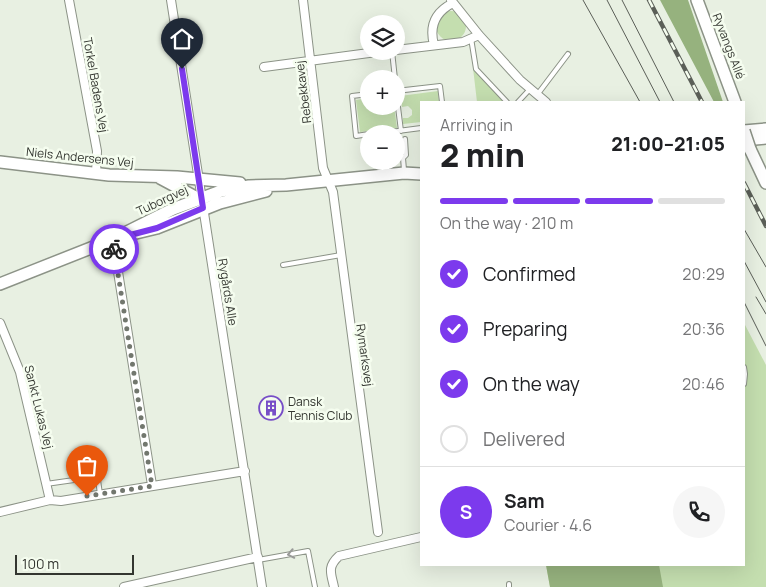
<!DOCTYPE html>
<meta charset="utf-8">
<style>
body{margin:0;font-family:Manrope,sans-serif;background:#f6f6f6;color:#202124;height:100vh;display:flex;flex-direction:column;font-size:19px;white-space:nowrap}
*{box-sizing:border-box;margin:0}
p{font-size:16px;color:#757577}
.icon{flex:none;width:28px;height:28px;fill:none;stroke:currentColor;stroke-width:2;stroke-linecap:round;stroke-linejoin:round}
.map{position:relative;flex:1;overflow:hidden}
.panel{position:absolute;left:420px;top:101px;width:325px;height:465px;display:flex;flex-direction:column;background:#fff;border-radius:0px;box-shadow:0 5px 20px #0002}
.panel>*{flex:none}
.fabs{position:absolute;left:360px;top:15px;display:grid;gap:10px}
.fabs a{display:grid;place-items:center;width:45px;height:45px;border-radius:50%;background:#fff;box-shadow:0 5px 20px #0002;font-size:25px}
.scale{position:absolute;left:15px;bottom:12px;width:119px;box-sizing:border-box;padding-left:5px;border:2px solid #333630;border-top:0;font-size:14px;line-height:18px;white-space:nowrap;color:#333630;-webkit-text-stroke:4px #f5fdef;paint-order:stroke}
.pin{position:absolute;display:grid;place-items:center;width:42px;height:42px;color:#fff;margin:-51px -21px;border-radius:50% 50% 50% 0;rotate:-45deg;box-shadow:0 0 5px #0007}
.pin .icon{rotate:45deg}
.courier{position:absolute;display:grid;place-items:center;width:50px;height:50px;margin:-25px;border:4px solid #7c3aed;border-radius:50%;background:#fff;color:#222;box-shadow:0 1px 6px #0007}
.head em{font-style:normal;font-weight:800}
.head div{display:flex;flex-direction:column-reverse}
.head{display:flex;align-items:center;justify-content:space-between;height:85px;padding:0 20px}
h1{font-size:32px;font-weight:800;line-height:38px}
.bar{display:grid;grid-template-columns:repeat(4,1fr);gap:8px 5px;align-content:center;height:60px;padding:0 20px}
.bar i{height:6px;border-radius:4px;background:#e0e0e0}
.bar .on{background:#7c3aed}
.bar p{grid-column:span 4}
.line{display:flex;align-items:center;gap:12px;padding:0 20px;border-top:1px solid #e0e0e0}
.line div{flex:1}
.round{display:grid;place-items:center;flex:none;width:52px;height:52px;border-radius:26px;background:#f6f6f6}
ol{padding:0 20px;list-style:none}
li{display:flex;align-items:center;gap:15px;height:55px}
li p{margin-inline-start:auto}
li .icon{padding:5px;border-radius:50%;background:#7c3aed;color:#fff;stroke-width:4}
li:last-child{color:#757577}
li i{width:28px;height:28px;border:2px solid #e0e0e0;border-radius:50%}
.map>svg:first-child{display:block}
.green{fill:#c4deaf}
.forest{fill:#96b27e}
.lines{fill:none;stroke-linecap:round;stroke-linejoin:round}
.lane-casing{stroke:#8c9387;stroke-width:6}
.street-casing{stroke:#8c9387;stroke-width:10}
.secondary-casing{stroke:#8c9387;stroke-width:14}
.lane{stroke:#fff;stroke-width:4}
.street{stroke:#fff;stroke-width:8}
.secondary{stroke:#fff;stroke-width:11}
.tram{stroke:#5b5f58;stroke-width:1}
.rail-casing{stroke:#5b5f58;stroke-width:4.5}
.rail{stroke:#f5fdef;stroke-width:2.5;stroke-dasharray:8;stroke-linecap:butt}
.secondary-bridge-casing{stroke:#8c9387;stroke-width:14;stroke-linecap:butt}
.secondary-bridge{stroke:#fff;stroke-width:11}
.oneway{stroke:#999a98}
.done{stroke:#72776e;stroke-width:5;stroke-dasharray:0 9}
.route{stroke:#7c3aed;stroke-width:6}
.labels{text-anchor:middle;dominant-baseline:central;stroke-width:5;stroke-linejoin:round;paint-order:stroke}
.street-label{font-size:12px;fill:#333630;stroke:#f5fdef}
.poi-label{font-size:12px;fill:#333630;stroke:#f5fdef;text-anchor:start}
</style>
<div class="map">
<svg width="766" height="587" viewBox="0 0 766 587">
<rect width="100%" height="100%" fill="#e8f0e2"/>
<path class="green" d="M436 26a15 15 0 1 1 30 0a15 15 0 1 1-30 0Z
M473,68L504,102H477Z
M438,91L439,102H421V122L403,124V118H408L412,115V110L408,106L402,107L400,96Z
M369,98V106H394L397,128L360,132L356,100Z
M744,323L766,365V587H550L546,565H744Z"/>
<path class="forest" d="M660,0H688L723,102H714Z
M546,565H659L663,587H550Z"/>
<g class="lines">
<g class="lane-casing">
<path id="lane" d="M471,38L476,69L507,102
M392,51L395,79
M396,91L440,86L442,102
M396,91L401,131
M369,94L352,96L356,136L369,134
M537,95L568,54
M518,102L530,89
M375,134L421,128
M404,170L403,158L406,155L405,139
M283,265L341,255
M744,367L745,374L744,384
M46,484L95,477L98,480L100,494
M258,560L308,551L315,587
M509,584V587"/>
</g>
<g class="street-casing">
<path id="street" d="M69,0L97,151L96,174
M171,0L262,587
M303,0L323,168L333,192L378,532
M451,0L479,35L520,80L546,102
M434,45C429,26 435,12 453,3
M396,50L463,42L479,35
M264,67L384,51
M111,240L115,253L152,485
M0,323L20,372L50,500
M0,512L50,500L61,501L245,471
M124,587L258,557
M334,587C331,573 327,567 339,556L421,537"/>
</g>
<g class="secondary-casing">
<path id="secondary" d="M697,0L735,102
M744,131L766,129
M744,140L766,138
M750,149L766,183
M0,162L109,175L177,177L240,183
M160,178L201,200
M132,234L157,228L220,203L266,191
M0,284L111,240L173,209L221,191L249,186L286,185L404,173L421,174"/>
</g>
<use href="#lane" class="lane"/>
<use href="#street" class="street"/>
<use href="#secondary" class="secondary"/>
<path class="tram" d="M583,0L640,102
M607,0L660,102
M622,0L674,102
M744,229L766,267
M744,261L766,302
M756,297L766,314
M744,302L766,346"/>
<g class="rail-casing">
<path id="rail" d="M649,0L702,102
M744,183L766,226"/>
</g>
<use href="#rail" class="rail"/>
<g class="secondary-bridge-casing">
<path id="secondary-bridge" d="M744,131L750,149"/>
</g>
<use href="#secondary-bridge" class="secondary-bridge"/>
</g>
<defs><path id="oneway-chevron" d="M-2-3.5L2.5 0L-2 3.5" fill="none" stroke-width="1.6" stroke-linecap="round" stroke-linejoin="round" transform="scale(1.25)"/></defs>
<use class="oneway" href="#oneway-chevron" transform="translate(291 554) rotate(169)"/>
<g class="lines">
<path class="done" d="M87,496L152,486L114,249"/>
<path class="route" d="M114,249L111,240L157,228L203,208L182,69"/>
</g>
<defs>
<g id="building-ring" transform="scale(1.25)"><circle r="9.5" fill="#f5fdef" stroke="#774ec7" stroke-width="1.5"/><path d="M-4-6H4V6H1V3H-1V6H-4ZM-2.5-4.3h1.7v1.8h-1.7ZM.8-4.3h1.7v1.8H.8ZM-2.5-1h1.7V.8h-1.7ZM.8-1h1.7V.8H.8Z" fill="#774ec7"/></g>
</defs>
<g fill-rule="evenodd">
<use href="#building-ring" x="271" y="408"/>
</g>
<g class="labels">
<g class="street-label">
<text transform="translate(729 46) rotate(69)">Ryvangs Allé</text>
<text transform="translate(96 85) rotate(80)">Torkel Badens Vej</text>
<text transform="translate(303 92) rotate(-97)">Rebekkavej</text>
<text transform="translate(80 157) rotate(6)">Niels Andersens Vej</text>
<text transform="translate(162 200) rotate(-25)">Tuborgvej</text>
<text transform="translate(228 292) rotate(81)">Rygårds Alle</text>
<text transform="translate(365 355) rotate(82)">Rymarksvej</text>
<text transform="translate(39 407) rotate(76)">Sankt Lukas Vej</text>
</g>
<g class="poi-label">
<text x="288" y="401">Dansk<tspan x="288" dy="14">Tennis Club</tspan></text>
</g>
</g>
</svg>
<div class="fabs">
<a><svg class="icon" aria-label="layers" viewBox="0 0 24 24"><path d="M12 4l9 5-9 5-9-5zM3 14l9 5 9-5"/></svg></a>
<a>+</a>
<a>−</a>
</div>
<div class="scale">100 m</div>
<div class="pin" style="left:87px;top:496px;background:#ea580c"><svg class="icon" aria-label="bag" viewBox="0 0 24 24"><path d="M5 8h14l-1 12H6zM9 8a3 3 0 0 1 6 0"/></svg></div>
<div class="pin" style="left:182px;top:69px;background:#1f2937"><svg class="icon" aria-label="home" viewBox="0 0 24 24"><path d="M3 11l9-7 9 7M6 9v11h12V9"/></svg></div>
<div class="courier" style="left:114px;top:249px"><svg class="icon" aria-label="bike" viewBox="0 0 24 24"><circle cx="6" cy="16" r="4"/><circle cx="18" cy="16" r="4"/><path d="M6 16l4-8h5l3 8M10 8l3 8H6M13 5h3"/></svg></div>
<section class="panel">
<div class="head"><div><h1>2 min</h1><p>Arriving in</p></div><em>21:00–21:05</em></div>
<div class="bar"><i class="on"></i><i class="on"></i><i class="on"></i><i></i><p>On the way · 210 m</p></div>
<ol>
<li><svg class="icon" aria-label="check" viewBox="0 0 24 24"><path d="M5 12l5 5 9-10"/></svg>Confirmed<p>20:29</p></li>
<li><svg class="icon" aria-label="check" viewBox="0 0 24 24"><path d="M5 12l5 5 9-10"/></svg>Preparing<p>20:36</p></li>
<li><svg class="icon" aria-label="check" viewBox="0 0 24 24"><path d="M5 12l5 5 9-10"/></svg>On the way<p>20:46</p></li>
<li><i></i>Delivered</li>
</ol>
<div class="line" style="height:90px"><b class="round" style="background:#7c3aed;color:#fff">S</b><div><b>Sam</b><p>Courier · 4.6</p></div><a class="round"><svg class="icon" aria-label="phone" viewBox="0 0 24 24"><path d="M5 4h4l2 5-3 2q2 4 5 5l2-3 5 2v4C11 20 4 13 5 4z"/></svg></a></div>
</section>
</div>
